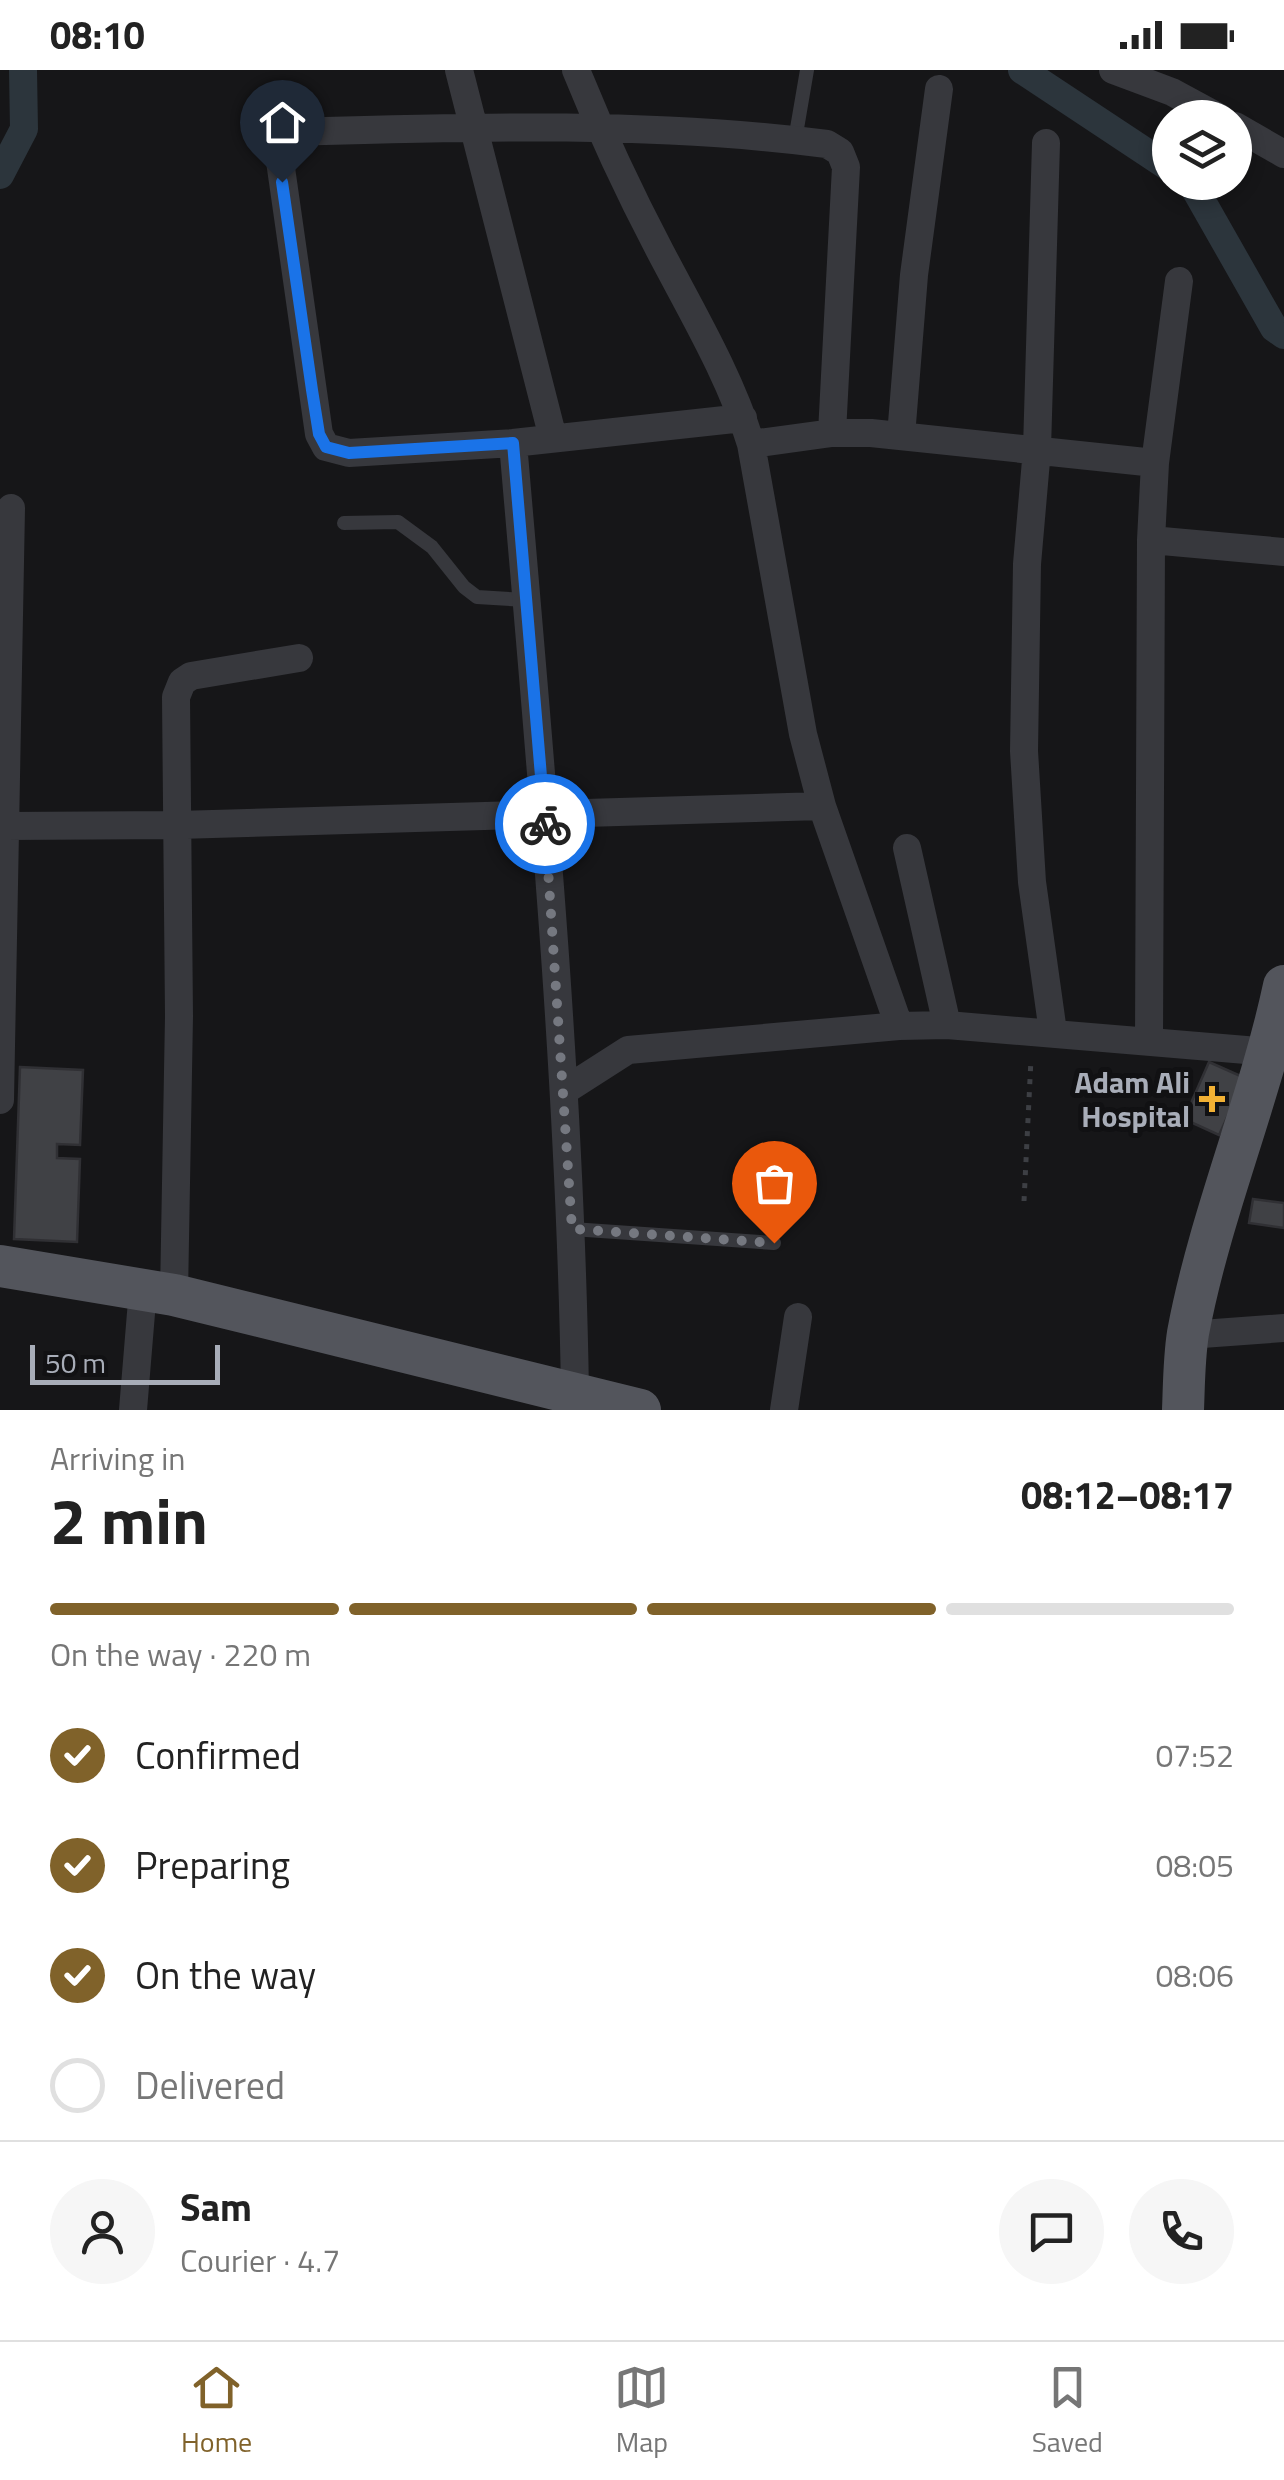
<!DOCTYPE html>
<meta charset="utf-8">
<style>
body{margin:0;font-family:"Titillium Web",sans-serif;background:#f6f6f6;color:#222;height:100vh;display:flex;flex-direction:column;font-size:38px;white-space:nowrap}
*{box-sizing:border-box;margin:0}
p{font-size:32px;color:#767676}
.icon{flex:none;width:55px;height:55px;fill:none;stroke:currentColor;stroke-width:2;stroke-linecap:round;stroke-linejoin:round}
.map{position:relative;height:1340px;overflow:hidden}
.drawer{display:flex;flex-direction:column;background:#fff;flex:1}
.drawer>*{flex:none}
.fabs{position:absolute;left:1152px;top:30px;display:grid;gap:20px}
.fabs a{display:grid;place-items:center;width:100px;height:100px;border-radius:50%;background:#fff;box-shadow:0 5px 15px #0003;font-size:50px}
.scale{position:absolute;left:30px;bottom:25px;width:190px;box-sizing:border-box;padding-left:10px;border:5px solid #a8adb8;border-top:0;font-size:28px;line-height:35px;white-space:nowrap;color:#a8adb8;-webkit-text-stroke:8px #111113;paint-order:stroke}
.pin{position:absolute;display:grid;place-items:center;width:85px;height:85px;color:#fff;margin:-102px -42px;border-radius:50% 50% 50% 0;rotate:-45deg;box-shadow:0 0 10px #0007}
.pin .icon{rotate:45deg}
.courier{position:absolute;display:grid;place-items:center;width:100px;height:100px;margin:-50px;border:8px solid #1a73e8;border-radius:50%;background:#fff;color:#222;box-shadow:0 2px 12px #0007}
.head em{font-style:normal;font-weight:700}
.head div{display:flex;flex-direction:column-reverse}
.head{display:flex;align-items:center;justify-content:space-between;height:170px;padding:0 50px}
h1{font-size:65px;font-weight:700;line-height:75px}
.bar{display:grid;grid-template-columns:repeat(4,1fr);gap:15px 10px;align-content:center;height:120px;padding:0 50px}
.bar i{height:12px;border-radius:8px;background:#e0e0e0}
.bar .current{background:#80622a}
.bar p{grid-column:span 4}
.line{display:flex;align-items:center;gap:25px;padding:0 50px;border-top:2px solid #e0e0e0}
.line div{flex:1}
.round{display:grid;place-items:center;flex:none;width:105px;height:105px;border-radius:52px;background:#f6f6f6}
ol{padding:0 50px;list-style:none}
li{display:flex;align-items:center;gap:30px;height:110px}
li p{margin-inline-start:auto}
li .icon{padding:10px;border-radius:50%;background:#80622a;color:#fff;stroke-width:4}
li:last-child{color:#767676}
li i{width:55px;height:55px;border:5px solid #e0e0e0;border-radius:50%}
.status{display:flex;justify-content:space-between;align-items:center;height:70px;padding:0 50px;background:#fff;direction:ltr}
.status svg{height:28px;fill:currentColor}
.tabs{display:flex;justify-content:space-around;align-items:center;height:140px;border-top:2px solid #e0e0e0;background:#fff;font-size:28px;color:#767676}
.tabs a{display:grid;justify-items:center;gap:5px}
.tabs .current{color:#80622a}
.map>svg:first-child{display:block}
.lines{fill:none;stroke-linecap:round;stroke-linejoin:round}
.canal{stroke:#2c353c;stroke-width:28}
.building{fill:#404145;stroke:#303034;stroke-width:2.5}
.path{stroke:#3d3f44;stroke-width:5;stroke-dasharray:5 8;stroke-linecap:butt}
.service{stroke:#37383d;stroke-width:14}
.minor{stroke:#37383d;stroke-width:28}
.primary{stroke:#53555c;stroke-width:42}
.done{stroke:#757880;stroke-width:10;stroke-dasharray:0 18}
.route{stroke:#1a73e8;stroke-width:12}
.poi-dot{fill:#f2b134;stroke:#111113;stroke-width:4}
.labels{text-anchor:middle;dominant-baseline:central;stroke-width:10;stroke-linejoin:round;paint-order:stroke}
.poi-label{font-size:30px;font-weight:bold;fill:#a8adb8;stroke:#111113;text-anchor:end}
</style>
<div class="status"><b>08:10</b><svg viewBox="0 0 49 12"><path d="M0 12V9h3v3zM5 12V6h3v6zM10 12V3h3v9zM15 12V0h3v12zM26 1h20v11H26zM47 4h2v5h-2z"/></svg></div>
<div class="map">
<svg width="1284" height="1340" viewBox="0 0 1284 1340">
<rect width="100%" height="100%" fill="#161618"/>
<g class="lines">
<path class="canal" d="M1022,0L1170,98
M0,105L24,59L23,0
M1191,112L1274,258L1284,265"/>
</g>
<path class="building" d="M1209,992L1245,1008L1219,1065L1184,1049Z
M20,997L83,1000L80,1075L57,1074V1088L80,1089L77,1172L14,1169Z
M1253,1129L1284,1133V1158L1249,1153Z"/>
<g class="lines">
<path class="path" d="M1024,1131L1031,989"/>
<path class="service" d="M795,70L807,0
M344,453L398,452L432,477L464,517L477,527L526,530
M572,1159L774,1173"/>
<path class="minor" d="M459,0L553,368
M576,0C601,62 629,122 660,181C693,244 730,306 751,374L803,664L822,736L899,956L947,955L1270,982
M1113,0L1172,22L1220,48
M1235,56L1284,84
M1046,73L1037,379L1027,494L1024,681L1032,812L1053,962
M743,348L513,373L349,383L326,377L319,364L278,77L279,67L287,62C467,57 648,51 827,74L840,82L846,97L832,363
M901,366L914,205L939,19
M513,373C540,689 570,1005 575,1322
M751,374L832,363H871L1155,393
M1151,470L1284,482
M5,756L178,755L822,736
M907,778L947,955
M1149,971L1151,470L1155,393L1179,211
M564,1021L628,980L899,956
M0,1030L11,438
M174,1225L179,946L176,627L182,612L191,606L299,588
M1188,1265L1284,1258
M133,1340L143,1219
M784,1340L798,1247"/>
<path class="primary" d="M0,1196L174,1225L640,1340
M1183,1340C1184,1315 1184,1288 1188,1263C1210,1145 1259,1033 1284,916"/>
</g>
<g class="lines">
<path class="done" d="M545,754L572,1159L774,1173"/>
<path class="route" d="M282,112L312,320L319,364L326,377L349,383L513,373L545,754"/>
</g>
<path class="poi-dot" d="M1207 1014h10v10h10v10h-10v10h-10v-10h-10v-10h10z"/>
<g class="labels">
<g class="poi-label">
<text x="1190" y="1012">Adam Ali<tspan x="1190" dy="34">Hospital</tspan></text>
</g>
</g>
</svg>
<div class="fabs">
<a><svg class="icon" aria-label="layers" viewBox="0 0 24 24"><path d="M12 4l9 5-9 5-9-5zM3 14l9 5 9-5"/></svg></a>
</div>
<div class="scale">50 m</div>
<div class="pin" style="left:774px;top:1173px;background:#ea580c"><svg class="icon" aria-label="bag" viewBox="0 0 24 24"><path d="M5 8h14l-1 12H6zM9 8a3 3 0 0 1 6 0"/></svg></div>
<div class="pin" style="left:282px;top:112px;background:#1f2937"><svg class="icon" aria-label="home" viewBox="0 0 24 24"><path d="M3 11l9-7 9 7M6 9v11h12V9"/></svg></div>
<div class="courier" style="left:545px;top:754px"><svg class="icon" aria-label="bike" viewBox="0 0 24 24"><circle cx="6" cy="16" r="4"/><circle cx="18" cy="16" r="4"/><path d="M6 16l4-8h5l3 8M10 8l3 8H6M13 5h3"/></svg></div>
</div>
<section class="drawer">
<div class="head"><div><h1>2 min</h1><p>Arriving in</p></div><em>08:12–08:17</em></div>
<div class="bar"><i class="current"></i><i class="current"></i><i class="current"></i><i></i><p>On the way · 220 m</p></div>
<ol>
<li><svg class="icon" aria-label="check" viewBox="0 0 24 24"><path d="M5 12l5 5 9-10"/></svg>Confirmed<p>07:52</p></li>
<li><svg class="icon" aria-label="check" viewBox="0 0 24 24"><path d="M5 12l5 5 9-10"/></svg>Preparing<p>08:05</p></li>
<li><svg class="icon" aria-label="check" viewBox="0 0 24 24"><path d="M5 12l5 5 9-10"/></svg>On the way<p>08:06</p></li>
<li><i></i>Delivered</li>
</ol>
<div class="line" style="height:180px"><a class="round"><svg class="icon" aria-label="person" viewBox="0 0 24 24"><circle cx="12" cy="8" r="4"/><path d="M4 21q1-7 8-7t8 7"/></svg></a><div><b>Sam</b><p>Courier · 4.7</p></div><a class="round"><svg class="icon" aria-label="chat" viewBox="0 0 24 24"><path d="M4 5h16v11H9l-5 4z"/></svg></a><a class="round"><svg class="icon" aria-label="phone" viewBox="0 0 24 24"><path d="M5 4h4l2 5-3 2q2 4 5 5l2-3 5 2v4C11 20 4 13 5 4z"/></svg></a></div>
</section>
<nav class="tabs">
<a class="current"><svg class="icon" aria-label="home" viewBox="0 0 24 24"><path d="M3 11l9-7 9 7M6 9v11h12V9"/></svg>Home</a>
<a><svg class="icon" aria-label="map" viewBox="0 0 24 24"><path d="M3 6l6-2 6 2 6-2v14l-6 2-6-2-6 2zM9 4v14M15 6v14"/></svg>Map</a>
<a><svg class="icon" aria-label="saved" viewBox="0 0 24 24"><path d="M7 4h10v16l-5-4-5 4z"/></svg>Saved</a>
</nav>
